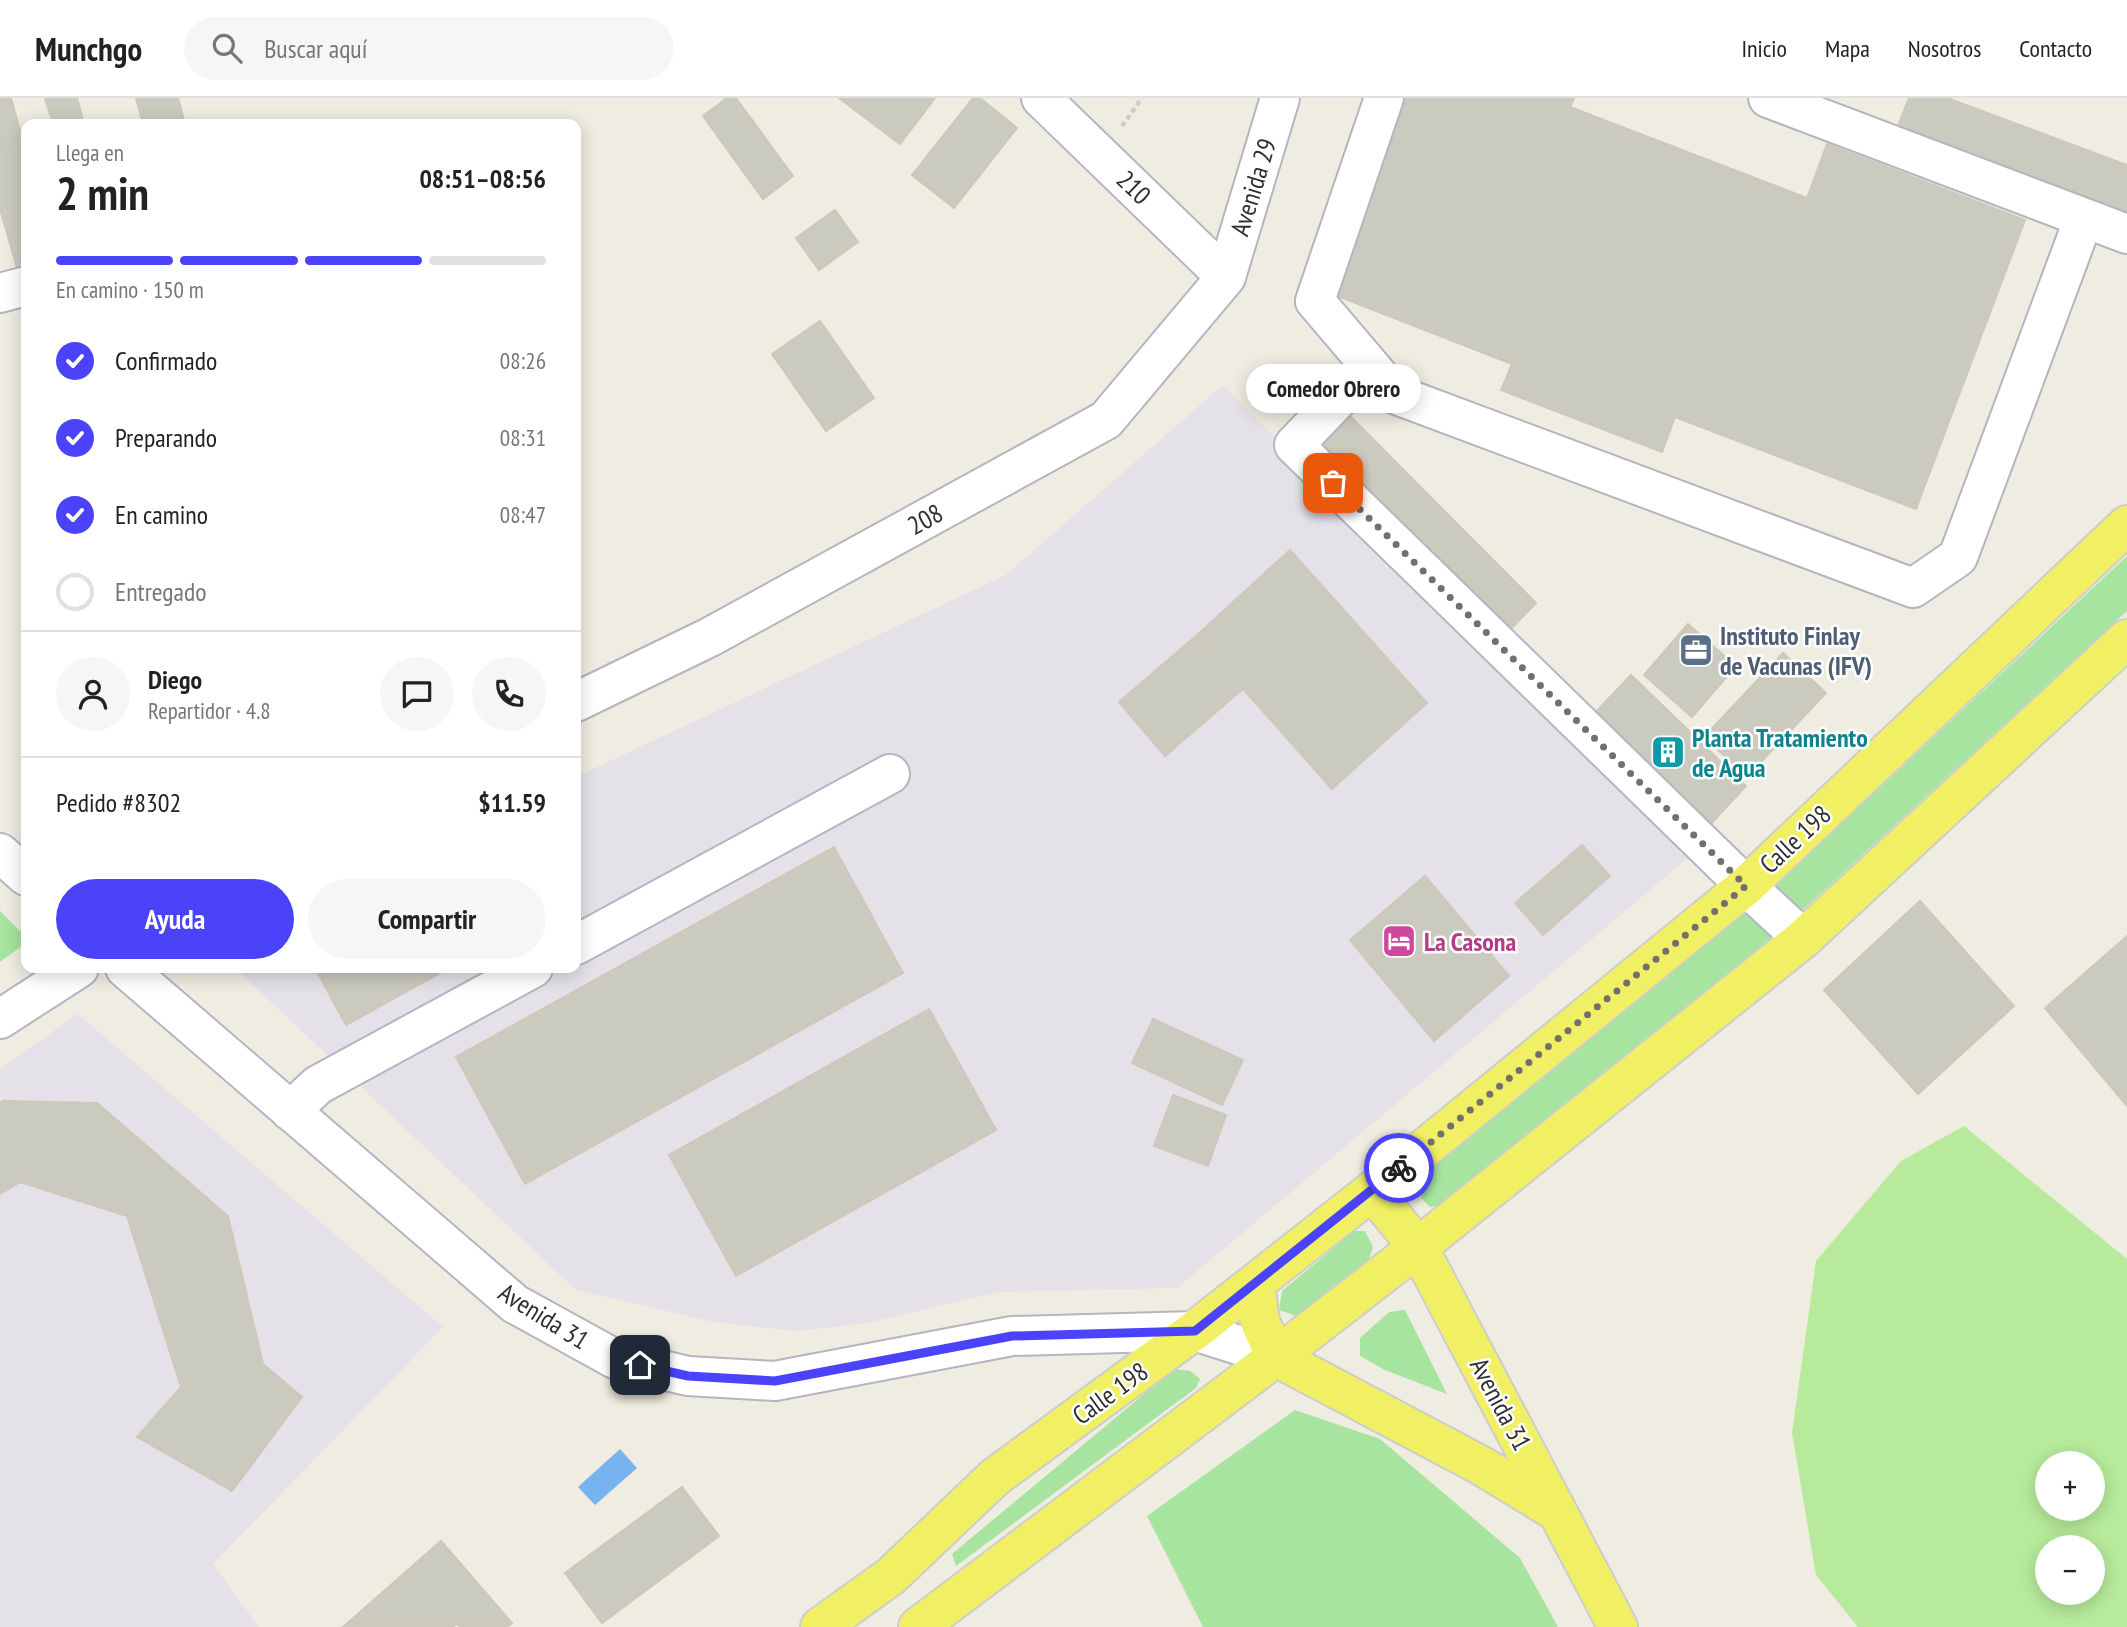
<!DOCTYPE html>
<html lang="es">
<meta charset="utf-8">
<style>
body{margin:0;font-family:"PT Sans Narrow",sans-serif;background:#f6f6f6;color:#222;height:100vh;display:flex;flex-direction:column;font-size:26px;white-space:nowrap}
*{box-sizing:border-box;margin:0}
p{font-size:23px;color:#767676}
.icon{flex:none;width:38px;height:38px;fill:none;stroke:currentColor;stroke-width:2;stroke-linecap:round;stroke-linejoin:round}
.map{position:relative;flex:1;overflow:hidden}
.drawer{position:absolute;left:21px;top:21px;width:560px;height:854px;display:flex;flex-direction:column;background:#fff;border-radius:14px;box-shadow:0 4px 18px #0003}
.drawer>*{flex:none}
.tools{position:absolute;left:2035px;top:1353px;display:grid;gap:14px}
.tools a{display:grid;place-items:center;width:70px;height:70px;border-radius:50%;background:#fff;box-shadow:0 4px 18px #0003;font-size:35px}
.pin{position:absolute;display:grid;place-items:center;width:60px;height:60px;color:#fff;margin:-30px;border-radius:14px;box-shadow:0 4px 10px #0006}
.courier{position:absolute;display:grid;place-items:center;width:70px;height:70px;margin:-35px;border:5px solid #4b43f9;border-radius:50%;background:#fff;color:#222;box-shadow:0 2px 9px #0007}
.bubble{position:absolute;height:49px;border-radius:24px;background:#fff;box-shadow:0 4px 18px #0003;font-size:23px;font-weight:800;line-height:49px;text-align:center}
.headline em{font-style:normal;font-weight:800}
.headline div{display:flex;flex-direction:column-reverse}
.headline{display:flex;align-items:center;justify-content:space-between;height:119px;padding:0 35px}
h1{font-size:46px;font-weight:800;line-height:52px}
.bar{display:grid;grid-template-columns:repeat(4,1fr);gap:10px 7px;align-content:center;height:84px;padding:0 35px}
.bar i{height:9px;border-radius:5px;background:#e0e0e0}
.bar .active{background:#4b43f9}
.bar p{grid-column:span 4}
.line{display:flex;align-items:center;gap:18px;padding:0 35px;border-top:2px solid #e0e0e0}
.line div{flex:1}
.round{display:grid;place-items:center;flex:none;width:74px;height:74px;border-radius:37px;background:#f6f6f6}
ol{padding:0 35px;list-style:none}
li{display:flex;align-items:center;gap:21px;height:77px}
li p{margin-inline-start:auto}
li .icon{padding:7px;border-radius:50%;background:#4b43f9;color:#fff;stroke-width:4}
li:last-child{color:#767676}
li i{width:38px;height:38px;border:4px solid #e0e0e0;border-radius:50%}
.action{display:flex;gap:14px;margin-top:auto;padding:14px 35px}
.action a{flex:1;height:80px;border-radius:42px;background:#4b43f9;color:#fff;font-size:28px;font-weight:800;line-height:80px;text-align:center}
.action a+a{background:#f6f6f6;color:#222}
header{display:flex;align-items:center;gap:42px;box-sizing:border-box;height:98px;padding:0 35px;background:#fff;border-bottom:2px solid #e0e0e0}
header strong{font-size:33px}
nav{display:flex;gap:38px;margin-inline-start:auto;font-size:24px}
.search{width:490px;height:63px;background:#f6f6f6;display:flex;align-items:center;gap:18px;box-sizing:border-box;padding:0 24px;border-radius:38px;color:#767676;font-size:26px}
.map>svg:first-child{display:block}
.industrial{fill:#e5e1e8}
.green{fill:#a6e49f}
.pitch{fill:#b7eb9b;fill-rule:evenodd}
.water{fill:#76b3ef}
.building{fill:#cbcabf;stroke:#cbc9ba;stroke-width:2}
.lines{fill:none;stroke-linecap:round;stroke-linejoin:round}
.minor-casing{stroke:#b5b4c1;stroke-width:42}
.major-casing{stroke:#cdcdcd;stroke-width:42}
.path{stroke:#cdcdcd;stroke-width:4.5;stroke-dasharray:5 3.5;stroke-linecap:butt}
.minor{stroke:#fff;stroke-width:38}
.major{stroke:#f1f064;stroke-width:38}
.done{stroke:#72706d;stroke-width:7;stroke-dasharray:0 12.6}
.route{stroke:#4b43f9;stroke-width:9}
.labels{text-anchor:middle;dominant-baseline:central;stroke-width:5;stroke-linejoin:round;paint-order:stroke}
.street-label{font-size:26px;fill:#2e2e2e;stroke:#fff}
.service-label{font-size:26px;font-weight:bold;fill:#4e5e75;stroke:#fff;text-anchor:start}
.culture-label{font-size:26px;font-weight:bold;fill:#0d838f;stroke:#fff;text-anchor:start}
.hotel-label{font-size:26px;font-weight:bold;fill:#b23c85;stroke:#fff;text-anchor:start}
</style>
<header>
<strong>Munchgo</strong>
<div class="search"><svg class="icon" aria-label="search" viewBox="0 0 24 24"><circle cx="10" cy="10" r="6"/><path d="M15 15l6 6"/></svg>Buscar aquí</div>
<nav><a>Inicio</a><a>Mapa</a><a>Nosotros</a><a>Contacto</a></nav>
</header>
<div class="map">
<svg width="2127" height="1529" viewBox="0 0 2127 1529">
<rect width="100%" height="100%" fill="#efece1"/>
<path class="industrial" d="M1223,287L1688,760L1177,1190L998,1194L867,1225L797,1233L714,1224L576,1192L235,870H576V679L1006,477Z
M78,916L443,1229L213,1466L259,1529H0V971Z"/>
<path class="green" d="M2127,458V513L1782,831L1448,1105L1430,1109L1421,1100L1420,1078L1760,802Z
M0,813L26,839V845L0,864Z
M1354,1133H1365L1373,1149L1369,1161L1296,1218L1279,1212L1282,1193Z
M1405,1212L1447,1296L1385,1272L1360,1258V1240L1389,1214Z
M1174,1271L1190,1273L1200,1281L1196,1290L956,1468L952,1456Z
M1295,1312L1380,1341L1520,1460L1558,1529H1203L1147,1418Z"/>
<path class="pitch" d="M1964,1028L2127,1161V1529H1858L1816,1477L1792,1335L1816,1163L1901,1063ZM2048,1365H2093V1410H2048ZM2048,1449H2093V1494H2048Z"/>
<path class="water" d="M620,1351L637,1370L595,1407L578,1389Z"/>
<path class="building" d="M0,0H11L26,54V168L17,170L0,111Z
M45,0H77L84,26H53Z
M136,0H178L185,26H143Z
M727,0H736L793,78L763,101L703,18Z
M839,0H935L900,46Z
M973,0H980L1017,30L954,110L912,77Z
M1400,0H1574L1570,9L1807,100L1827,46L2025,122L1916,411L1675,319L1662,354L1501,292L1512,266L1327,194Z
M1909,0H1947L2127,67V117L1898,28Z
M835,112L858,144L819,172L796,140Z
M820,223L874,300L826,333L772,256Z
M1351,319L1536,505L1504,538L1319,352Z
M1290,452L1427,605L1332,691L1196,538Z
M1688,526L1736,568L1692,619L1644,577Z
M1196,538L1243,591L1165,658L1119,604Z
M1783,555L1826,595L1747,679L1704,639Z
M1631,577L1746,688L1706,731L1591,619Z
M1582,747L1610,778L1543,837L1515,805Z
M834,749L903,875L525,1086L456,959Z
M1425,778L1509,878L1434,943L1350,842Z
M1920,803L2014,908L1918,996L1824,892Z
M2127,838V1008L2045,910Z
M315,870H449L346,927Z
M929,911L996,1032L736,1178L669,1057Z
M1153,921L1243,962L1222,1007L1132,965Z
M1173,997L1226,1017L1208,1068L1154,1048Z
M3,1003L97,1005L228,1118L263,1266L302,1299L232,1393L137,1339L181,1289L127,1118L20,1084L0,1096V1005Z
M682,1389L719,1438L602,1525L565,1475Z
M441,1443L512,1525L507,1529H460L457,1525L453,1529H343Z"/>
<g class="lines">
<g class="minor-casing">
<path id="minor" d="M1041,0L1226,179
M1384,0L1315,203L1394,296L1913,490L1958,459L2084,120
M1768,0L2127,136
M0,195L26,188
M1370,268L1294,347L1746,788L1803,841
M576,604L710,539L1106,322L1226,179L1280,0
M0,755L26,778
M576,847L890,676
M125,870L515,1206L615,1261L688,1278L775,1283L1012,1238L1194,1233L1276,1259
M0,921L79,870
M290,1013L318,987L533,870"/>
</g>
<g class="major-casing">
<path id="major" d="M1372,1093L1418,1149L1618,1529
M1255,1185L1260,1224L1276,1259L1482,1368L1557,1414
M820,1529L891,1478L995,1379L1194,1233L1372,1093L1746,788L2127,427
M918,1529L1276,1259L1418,1149L1803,841L2127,541"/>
</g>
<path class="path" d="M1122,28L1142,0"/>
<use href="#minor" class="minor"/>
<use href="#major" class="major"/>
</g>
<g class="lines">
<path class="done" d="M1333,385L1746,788L1399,1070"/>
<path class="route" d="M640,1267L688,1278L775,1283L1012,1238L1195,1233L1399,1070"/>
</g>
<defs>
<g id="office-square" transform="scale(1.75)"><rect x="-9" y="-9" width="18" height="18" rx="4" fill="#5c6f8a" stroke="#fff"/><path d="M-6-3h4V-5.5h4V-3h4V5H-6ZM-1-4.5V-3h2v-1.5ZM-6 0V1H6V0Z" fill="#fff"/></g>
<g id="building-square" transform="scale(1.75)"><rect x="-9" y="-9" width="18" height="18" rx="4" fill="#0f9aa8" stroke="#fff"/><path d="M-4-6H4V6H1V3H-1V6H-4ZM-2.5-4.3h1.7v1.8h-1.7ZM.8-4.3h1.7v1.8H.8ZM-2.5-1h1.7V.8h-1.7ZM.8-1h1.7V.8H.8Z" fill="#fff"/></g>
<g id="hotel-square" transform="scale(1.75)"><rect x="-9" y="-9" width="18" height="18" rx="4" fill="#d1479c" stroke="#fff"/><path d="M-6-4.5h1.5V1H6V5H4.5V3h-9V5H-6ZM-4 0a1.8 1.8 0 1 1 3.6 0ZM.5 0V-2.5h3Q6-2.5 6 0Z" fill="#fff"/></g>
</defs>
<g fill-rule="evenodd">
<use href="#office-square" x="1696" y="552"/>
<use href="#building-square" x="1668" y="654"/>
<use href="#hotel-square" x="1399" y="843"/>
</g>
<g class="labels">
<g class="street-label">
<text transform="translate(1134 89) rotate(44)">210</text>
<text transform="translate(1253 89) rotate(-73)">Avenida 29</text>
<text transform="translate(925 421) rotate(-29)">208</text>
<text transform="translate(1795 741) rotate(-43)">Calle 198</text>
<text transform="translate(544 1218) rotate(32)">Avenida 31</text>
<text transform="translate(1110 1295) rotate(-36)">Calle 198</text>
<text transform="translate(1501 1306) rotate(62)">Avenida 31</text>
</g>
<g class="service-label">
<text x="1720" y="537">Instituto Finlay<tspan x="1720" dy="30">de Vacunas (IFV)</tspan></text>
</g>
<g class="culture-label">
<text x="1692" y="639">Planta Tratamiento<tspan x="1692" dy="30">de Agua</tspan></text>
</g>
<g class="hotel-label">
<text x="1424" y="843">La Casona</text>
</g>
</g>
</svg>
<div class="tools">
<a>+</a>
<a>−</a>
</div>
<div class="pin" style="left:1333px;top:385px;background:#ea580c"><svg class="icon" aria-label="bag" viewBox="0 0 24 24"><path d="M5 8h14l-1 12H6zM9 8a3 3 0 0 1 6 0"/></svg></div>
<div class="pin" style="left:640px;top:1267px;background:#1f2937"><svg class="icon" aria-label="home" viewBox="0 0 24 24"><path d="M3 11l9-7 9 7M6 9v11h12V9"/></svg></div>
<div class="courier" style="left:1399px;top:1070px"><svg class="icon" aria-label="bike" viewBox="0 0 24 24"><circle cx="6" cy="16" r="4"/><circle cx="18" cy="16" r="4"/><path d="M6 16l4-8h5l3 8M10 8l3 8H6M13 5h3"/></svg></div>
<div class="bubble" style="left:1246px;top:266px;width:175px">Comedor Obrero</div>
<section class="drawer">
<div class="headline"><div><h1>2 min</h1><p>Llega en</p></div><em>08:51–08:56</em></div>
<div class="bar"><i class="active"></i><i class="active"></i><i class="active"></i><i></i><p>En camino · 150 m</p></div>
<ol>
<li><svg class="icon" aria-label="check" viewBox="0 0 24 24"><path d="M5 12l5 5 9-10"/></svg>Confirmado<p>08:26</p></li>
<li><svg class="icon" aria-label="check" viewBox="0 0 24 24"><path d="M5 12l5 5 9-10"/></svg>Preparando<p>08:31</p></li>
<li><svg class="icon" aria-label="check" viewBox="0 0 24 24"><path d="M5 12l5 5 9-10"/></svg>En camino<p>08:47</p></li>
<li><i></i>Entregado</li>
</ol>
<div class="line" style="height:126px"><a class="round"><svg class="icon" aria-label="person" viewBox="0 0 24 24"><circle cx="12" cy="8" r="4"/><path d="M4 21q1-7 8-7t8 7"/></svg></a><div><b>Diego</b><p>Repartidor · 4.8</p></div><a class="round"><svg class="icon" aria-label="chat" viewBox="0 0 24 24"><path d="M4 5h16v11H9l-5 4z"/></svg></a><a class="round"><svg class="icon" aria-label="phone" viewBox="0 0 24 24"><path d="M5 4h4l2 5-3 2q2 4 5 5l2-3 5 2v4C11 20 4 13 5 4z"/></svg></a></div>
<div class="line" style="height:91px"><div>Pedido #8302</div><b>$11.59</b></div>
<div class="action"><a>Ayuda</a><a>Compartir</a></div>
</section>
</div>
